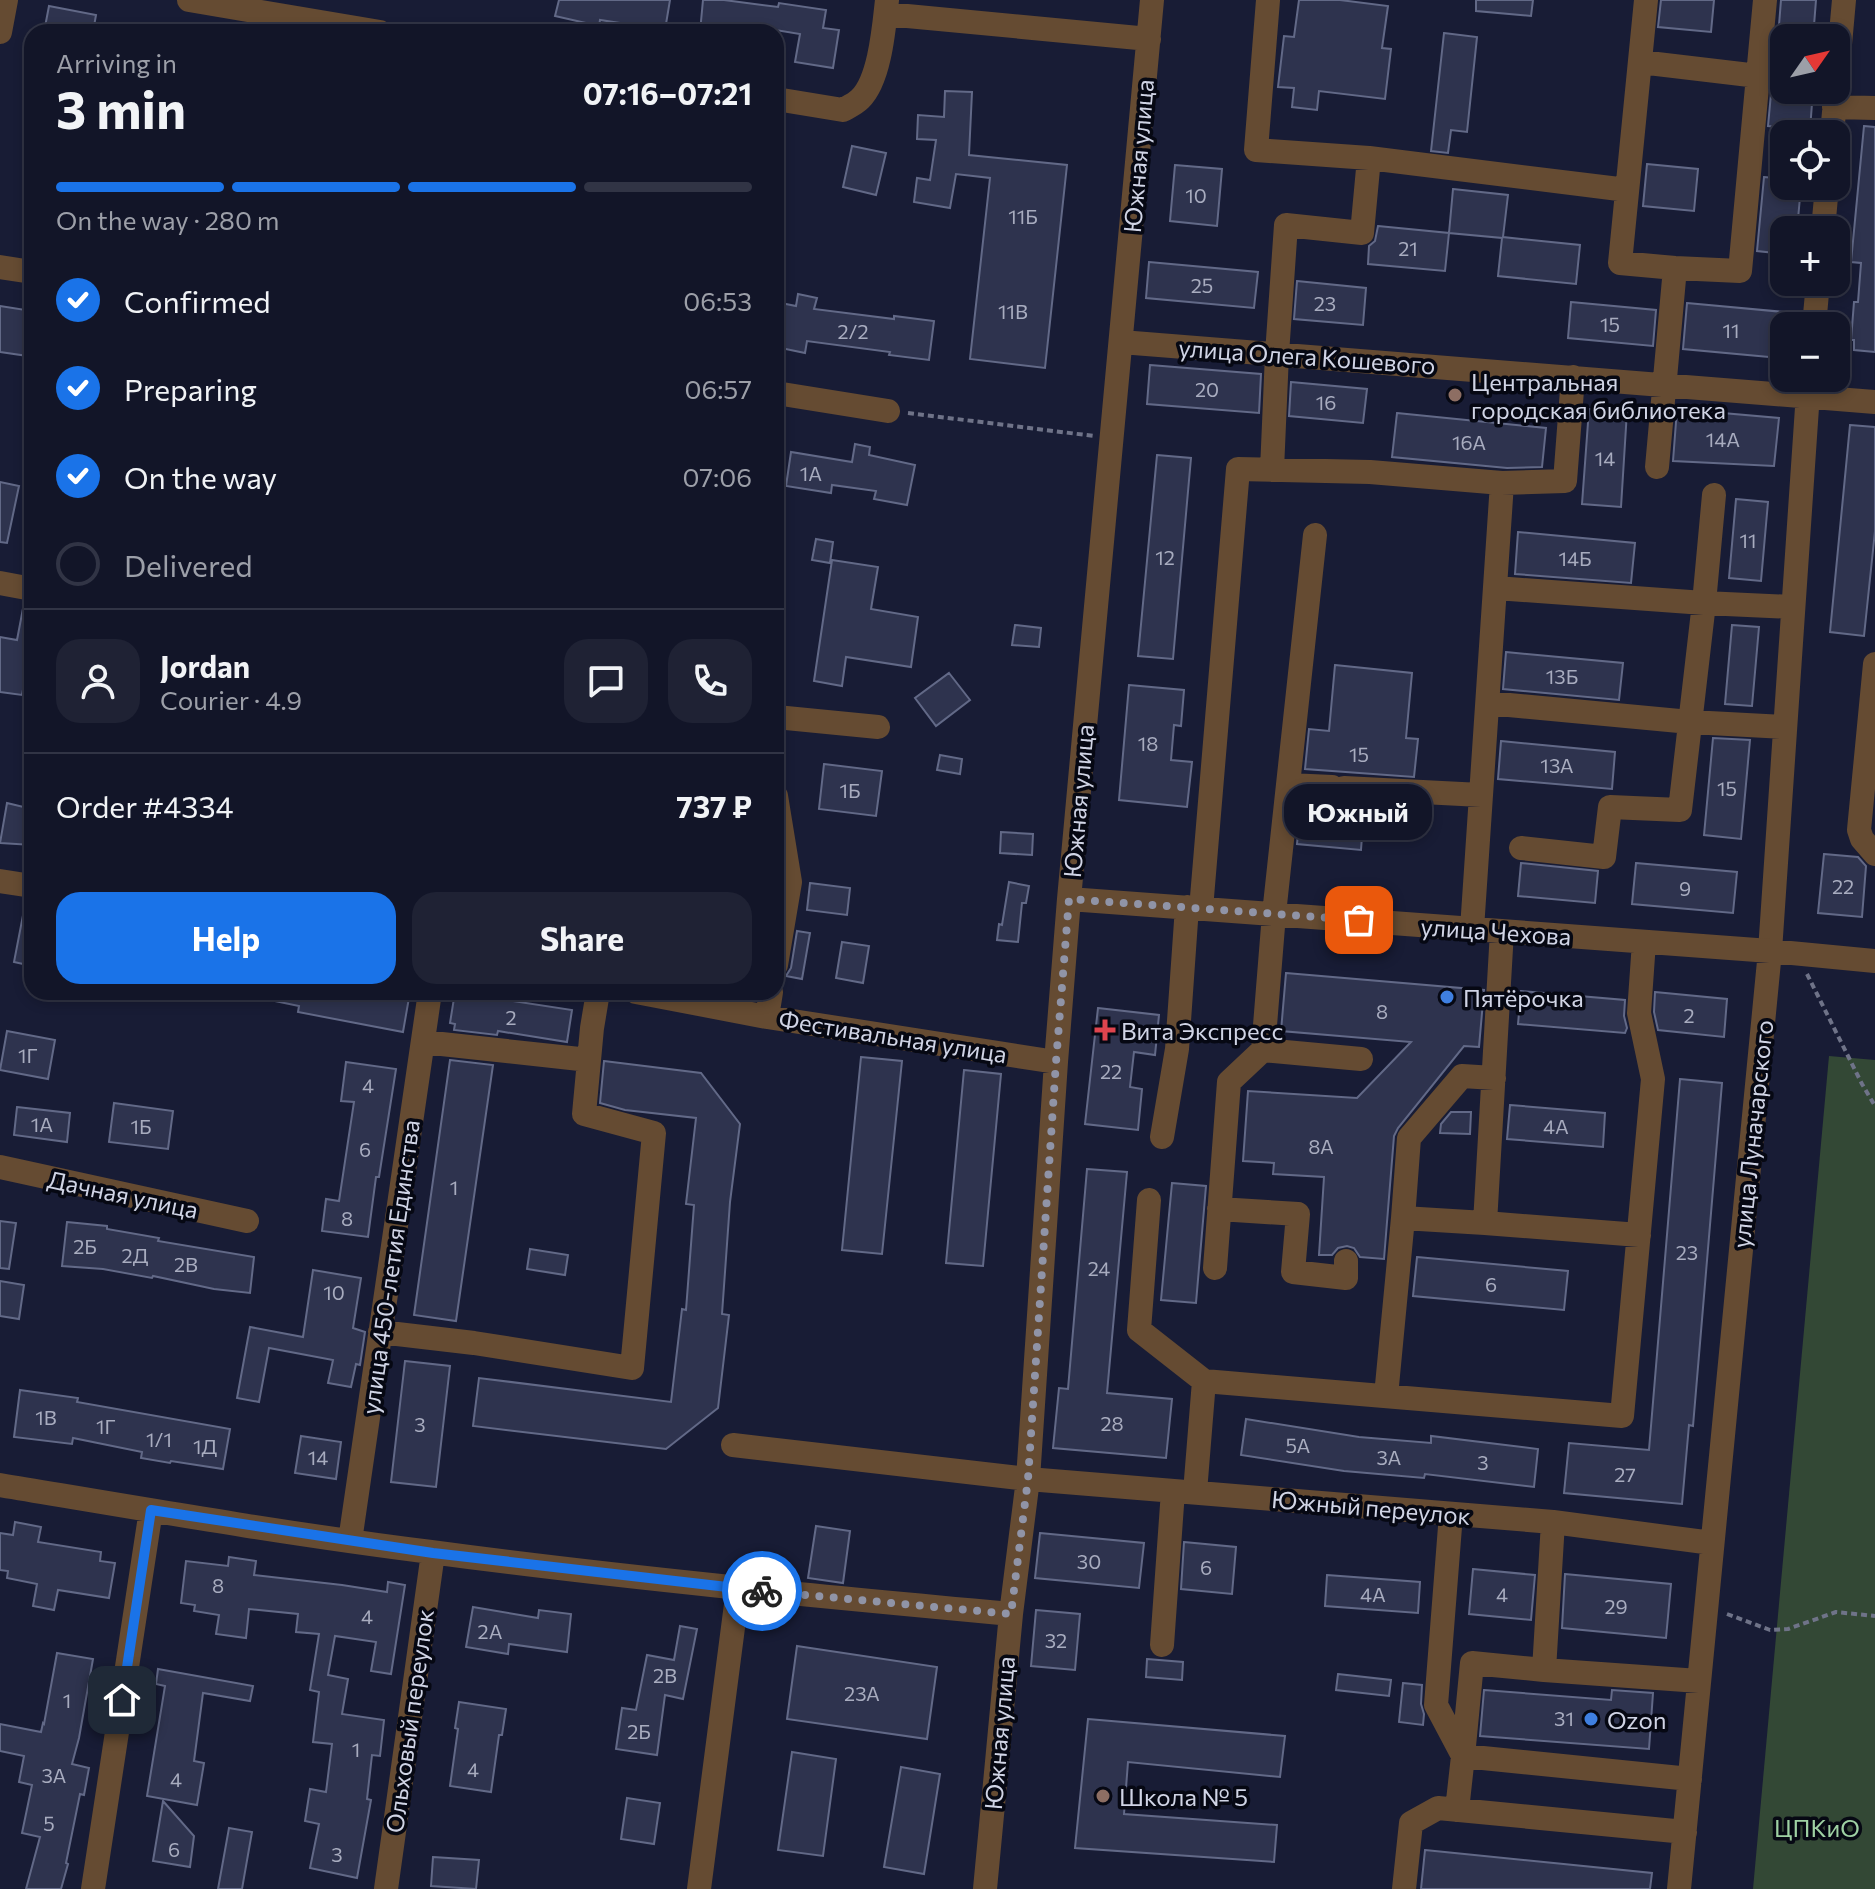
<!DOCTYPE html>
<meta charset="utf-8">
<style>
body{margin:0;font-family:Commissioner,sans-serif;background:#1f2234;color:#f1f3f6;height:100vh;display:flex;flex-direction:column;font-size:30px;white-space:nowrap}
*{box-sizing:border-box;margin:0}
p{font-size:26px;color:#9c9fa8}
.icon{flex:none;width:44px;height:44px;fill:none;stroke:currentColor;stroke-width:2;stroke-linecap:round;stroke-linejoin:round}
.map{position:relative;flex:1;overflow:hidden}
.panel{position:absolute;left:24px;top:24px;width:760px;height:976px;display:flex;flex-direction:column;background:#121528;border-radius:24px;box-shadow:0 4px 12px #0003,0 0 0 2px #313445}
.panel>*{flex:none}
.needle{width:52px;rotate:56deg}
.buttons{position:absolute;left:1770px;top:24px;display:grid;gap:16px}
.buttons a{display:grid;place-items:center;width:80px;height:80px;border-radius:16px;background:#121528;box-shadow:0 4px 12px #0003,0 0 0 2px #313445;font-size:40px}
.pin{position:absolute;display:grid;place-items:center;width:68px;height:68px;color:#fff;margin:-34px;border-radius:16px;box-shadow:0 4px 12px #0006}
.courier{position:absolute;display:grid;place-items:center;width:80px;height:80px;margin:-40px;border:6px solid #1a73e8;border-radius:50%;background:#fff;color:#222;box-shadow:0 2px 10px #0007}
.bubble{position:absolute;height:56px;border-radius:24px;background:#121528;box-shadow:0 4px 12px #0003,0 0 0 2px #313445;font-size:26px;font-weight:700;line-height:56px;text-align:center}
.overview em{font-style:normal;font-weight:700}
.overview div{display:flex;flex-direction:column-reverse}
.overview{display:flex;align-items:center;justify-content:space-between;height:136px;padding:0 32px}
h1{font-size:52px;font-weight:700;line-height:60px}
.bar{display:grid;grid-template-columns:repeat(4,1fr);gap:12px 8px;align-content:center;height:96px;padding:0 32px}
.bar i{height:10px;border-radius:6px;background:#313445}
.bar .current{background:#1a73e8}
.bar p{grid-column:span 4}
.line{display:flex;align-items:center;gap:20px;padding:0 32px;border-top:2px solid #313445}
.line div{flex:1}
.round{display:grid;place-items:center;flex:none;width:84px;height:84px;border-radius:24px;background:#1f2234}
ol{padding:0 32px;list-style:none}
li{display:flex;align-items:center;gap:24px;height:88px}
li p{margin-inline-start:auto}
li .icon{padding:8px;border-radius:50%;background:#1a73e8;color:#fff;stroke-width:4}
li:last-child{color:#9c9fa8}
li i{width:44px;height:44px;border:4px solid #313445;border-radius:50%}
.action{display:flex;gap:16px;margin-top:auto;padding:16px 32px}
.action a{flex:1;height:92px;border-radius:24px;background:#1a73e8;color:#fff;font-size:32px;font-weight:700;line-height:92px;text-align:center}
.action a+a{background:#1f2234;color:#f1f3f6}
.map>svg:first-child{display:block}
.green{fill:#334835}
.building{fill:#2e334e;stroke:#626987;stroke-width:2}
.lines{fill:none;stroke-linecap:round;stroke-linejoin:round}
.path{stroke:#6f7388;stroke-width:4;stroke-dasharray:6 4;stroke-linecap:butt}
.minor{stroke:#654b32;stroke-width:24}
.done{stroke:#9094a7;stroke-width:8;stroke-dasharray:0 14.4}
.route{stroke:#1a73e8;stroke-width:10}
.education-dot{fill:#8d6e63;stroke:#060813;stroke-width:3}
.shop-dot{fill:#3f7fe0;stroke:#060813;stroke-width:3}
.health-dot{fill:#e0444e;stroke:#060813;stroke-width:3}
.labels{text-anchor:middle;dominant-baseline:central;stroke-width:7;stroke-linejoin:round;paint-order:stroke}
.number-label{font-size:20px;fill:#a8acbf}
.street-label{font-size:24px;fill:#d0d4e5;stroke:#060813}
.poi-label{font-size:24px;fill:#d0d4e5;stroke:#060813;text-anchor:start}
.park-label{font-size:24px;fill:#9ed1a3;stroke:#060813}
</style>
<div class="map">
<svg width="1875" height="1889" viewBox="0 0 1875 1889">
<rect width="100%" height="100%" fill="#181c35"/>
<path class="green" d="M1829,1056L1875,1060V1889H1753Z"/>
<path class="building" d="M559,0H670L665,30L600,20L599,26L555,16Z
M703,0H724L778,7L779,3L826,10L823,28L839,30L833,68L795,62L800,34L752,26V32H700Z
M1299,0H1340L1388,6L1382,48L1391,49L1385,99L1319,91L1317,110L1292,107L1294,88L1278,87L1284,36L1294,37Z
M1476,0H1533L1531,16L1476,11Z
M1661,0H1714L1711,32L1658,27Z
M1781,0H1816L1813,38H1778Z
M49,6L96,15L93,32H44Z
M1444,33L1477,37L1467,132L1451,130L1448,153L1431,151Z
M1773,72L1784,73V90H1813L1810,130L1768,126Z
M945,91L972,92L969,155L1067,165L1045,368L970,359L990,178L956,174L950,208L914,202L917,178L930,180L936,140L917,139L918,115L944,117Z
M1864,126L1875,127V352L1854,350V340H1851L1854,302H1858L1861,263L1851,262Z
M852,146L886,153L876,195L843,187Z
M1647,164L1698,169L1694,211L1643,206Z
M1175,165L1222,169L1217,226L1170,221Z
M1764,177L1784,179V186H1801L1797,230H1784V254L1757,251Z
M1453,189L1508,195L1503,237L1580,245L1576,284L1498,276L1502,238L1449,233Z
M1378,226L1449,233L1445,271L1368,264L1369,246L1375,241Z
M1149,262L1258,272L1254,308L1146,298Z
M1297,281L1366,288L1363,325L1294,319Z
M798,294L817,298L814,309L894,319V316L934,321L929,360L889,355L890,352L807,341L805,353L776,347V302L796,306Z
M1571,302L1656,310L1653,346L1568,338Z
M1687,303L1784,312L1780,358L1683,349Z
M0,306L32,311V329L28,356L0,352Z
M1150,365L1261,374L1259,413L1147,404Z
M1291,382L1367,389L1363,423L1289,416Z
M1589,409L1627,411L1621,507L1582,504Z
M1677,409L1779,418L1774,466L1673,461Z
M1397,413L1546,428L1542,467L1507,468L1392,457Z
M1850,425L1875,427V531L1864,636L1830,632Z
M855,444L870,447L869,455L915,465L907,505L874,499L876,491L832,485L831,493L786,486L791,452L852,462Z
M1157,455L1191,458L1173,659L1138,656Z
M0,482L19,486L7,543L0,542Z
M1736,499L1768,502L1761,581L1729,578Z
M1518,532L1635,543L1631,583L1515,574Z
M816,539L833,542L830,563L812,560Z
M832,560L878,567L871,609L918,617L911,667L846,657L842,686L814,681Z
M24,603L32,604V640L22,695L0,692V637L17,640Z
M1015,625L1041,628L1039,647L1012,645Z
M1732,625L1759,627L1752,706L1725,704Z
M1506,652L1623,663L1619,700L1503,689Z
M1335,665L1412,673L1406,738L1418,739L1414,777L1305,769L1309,729L1329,731Z
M949,673L970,700L936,726L915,698Z
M1129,685L1184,690L1181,726L1174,725L1171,760L1192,762L1187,807L1119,800Z
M1713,738L1750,740L1741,839L1704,835Z
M1501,741L1615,752L1612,789L1498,779Z
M940,755L962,759L960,774L937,770Z
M824,764L882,771L876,816L819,809Z
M7,803L32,809V845L0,843Z
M1301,803L1364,809L1361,850L1297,844Z
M1001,832L1033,834L1032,855L1000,853Z
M1824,854L1858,857L1866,866L1862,917L1818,913Z
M1521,863L1598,871L1595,903L1518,896Z
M1636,863L1737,872L1733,913L1632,904Z
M1009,882L1029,886L1026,903H1022L1018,942L997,940L999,924L1002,925Z
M810,883L850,888L847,915L807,910Z
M24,910L32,911V966L14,962Z
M797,931L810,933L802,979L786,976L791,968Z
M842,942L869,946L863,983L836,978Z
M1286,973L1484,990L1479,1047L1464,1046L1398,1128L1394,1136L1384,1259L1360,1257L1354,1248L1347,1246L1338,1248L1332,1255H1319L1324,1177L1273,1174L1274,1163L1243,1161L1248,1091L1357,1098L1411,1042L1281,1031Z
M1521,991L1625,1000L1624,1016L1627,1028L1625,1033L1518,1024Z
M266,992H410L403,1032L298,1012L299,1006L265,999Z
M455,992L572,1010L567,1042L498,1031L497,1035L454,1030L455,1024L450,1023Z
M1655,992L1727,999L1724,1037L1658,1030L1654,1012Z
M1098,1008L1159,1015L1155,1055L1134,1052L1130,1087L1142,1089L1138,1130L1085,1124Z
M7,1031L55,1040L48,1079L0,1070Z
M861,1057L902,1061L882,1254L842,1250Z
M450,1060L493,1065L456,1321L414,1315Z
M604,1061L701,1073L740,1124L730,1202L722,1314L729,1315L718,1408L666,1449L473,1426L479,1378L671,1402L682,1309L686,1310L694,1205L686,1204L696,1118L625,1110L600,1103Z
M346,1062L396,1069L379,1177H376L368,1237L322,1231L326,1199L339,1201L354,1102L341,1101Z
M964,1070L1001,1074L983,1266L946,1263Z
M1680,1079L1722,1083L1693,1426L1689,1425L1682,1504L1564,1493L1569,1443L1649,1450Z
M114,1103L173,1111L168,1149L109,1142Z
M1510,1105L1605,1113L1603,1147L1507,1139Z
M17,1107L70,1113L67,1142L14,1135Z
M1451,1112H1471L1470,1134L1440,1133L1441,1124Z
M1087,1169L1127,1172L1107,1393L1172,1399L1166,1458L1053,1448L1059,1388L1068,1389Z
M1172,1183L1206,1186L1196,1303L1161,1300Z
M0,1221L16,1223L9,1269L0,1268Z
M67,1222L107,1226V1229L159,1238L158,1241L254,1257L250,1293L214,1289L153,1276L152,1278L103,1269L62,1266Z
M530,1249L568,1255L565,1275L527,1269Z
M1417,1257L1568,1271L1564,1310L1413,1296Z
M313,1270L361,1278L353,1328L365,1332L360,1365L356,1364L351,1387L328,1383L333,1360L269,1348L259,1402L237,1398L250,1327L303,1337Z
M0,1281L24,1285L19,1319L0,1316Z
M405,1361L450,1366L436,1487L391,1482Z
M20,1390L78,1398L77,1402L230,1429L223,1469L171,1461L170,1463L141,1458L142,1452L73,1438L72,1444L14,1437Z
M1246,1419L1359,1437L1431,1443V1436L1538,1449L1534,1487L1425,1474L1424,1478L1344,1471L1241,1455Z
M301,1436L341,1442L336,1479L295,1473Z
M15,1522L41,1527L38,1542L101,1552L100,1561L115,1563L109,1598L58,1590L54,1610L33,1606L37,1584L7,1578L8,1571L0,1570V1533L13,1535Z
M816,1526L850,1531L843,1583L808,1578Z
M1040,1533L1144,1543L1139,1588L1035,1578Z
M1184,1542L1236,1547L1232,1594L1181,1589Z
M229,1557L256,1561L254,1575L342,1585L387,1592L388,1582L405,1585L391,1674L371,1671L376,1642L335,1636L328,1675L348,1679L342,1714L384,1720L380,1756L372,1755L367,1799L371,1800L357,1878L310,1868L319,1824L305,1821L310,1789L326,1792L332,1744L313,1742L319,1692L310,1690L319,1634L296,1632L298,1614L249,1609L246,1638L216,1634L219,1615L194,1611L195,1605L181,1603L186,1561L228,1566Z
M1473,1569L1535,1575L1531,1620L1469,1614Z
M1565,1574L1671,1584L1666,1638L1562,1628Z
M1327,1575L1420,1582L1418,1613L1325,1606Z
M473,1607L538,1618L539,1610L571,1614L567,1652L509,1644L508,1654L466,1647Z
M1036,1610L1080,1614L1075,1670L1031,1666Z
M680,1626L697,1629L683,1699L665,1695L657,1755L616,1749L622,1708L636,1710L647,1655L674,1660Z
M797,1646L937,1667L927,1739L787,1719Z
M57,1653L93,1659L79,1738L72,1764L89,1768L84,1795L80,1794L66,1863L68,1864L61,1889H26L40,1837L22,1833L32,1785L19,1782L24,1756L0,1751V1724L41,1732L43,1723L44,1724Z
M1147,1659L1183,1662L1182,1680L1146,1677Z
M158,1669L253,1686L250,1701L203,1693L194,1761L204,1763L197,1805L147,1796L165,1686L156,1684Z
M1338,1674L1391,1680L1389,1696L1336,1690Z
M1403,1683L1422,1685L1421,1704L1424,1714L1423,1725L1399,1722Z
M1484,1690L1611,1700L1612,1690L1653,1693L1649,1749L1480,1736Z
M459,1702L506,1709L502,1735H499L491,1792L450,1786L458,1729L455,1728Z
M1088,1719L1285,1736L1280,1777L1128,1762L1124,1814L1277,1825L1274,1862L1075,1848Z
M792,1752L836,1759L823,1856L778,1850Z
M901,1767L940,1774L924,1874L884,1867Z
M627,1798L660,1803L654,1844L621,1839Z
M163,1801L194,1836L190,1867L153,1861Z
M229,1828L252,1832L242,1889H218Z
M1425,1850L1652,1873L1650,1889H1421Z
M433,1857L479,1860L476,1889L431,1886Z"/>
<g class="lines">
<path class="path" d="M908,413L1094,436
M1807,974L1862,1084L1875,1106
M1727,1614L1770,1630L1788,1629L1836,1612L1875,1616"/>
<path class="minor" d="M189,0L380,32
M1268,0L1256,150L1369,158
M1646,0L1620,263L1675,268L1740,271L1765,0
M886,14L1149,39
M0,32L6,0
M1640,62L1758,76
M1836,89L1844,0
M776,99L843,110C848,107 855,104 860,99C880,80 884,27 887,0
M1834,107L1875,108
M1832,134L1836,90
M1823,230L1827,186
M0,267L32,272
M1814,326L1818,282
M1121,342L1875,402
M776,393L888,411
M1657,467L1675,268
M1272,470L1277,354L1286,225L1362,233L1369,158L1627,190
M1315,535L1274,914L1263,1050L1361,1059
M0,583L32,589
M1496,588L1704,603L1714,495
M1875,664L1859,830L1862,839L1875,854
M1488,703L1690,722L1785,727
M776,717L878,727
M1288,785L1332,787
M1344,788L1481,795
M776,796L790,882L776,965
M1521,848L1604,857L1610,807L1680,810L1704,603L1793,607
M0,881L32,886
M1069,899L1770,951L1875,961
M1201,909L1238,469L1370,472L1502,483L1565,481L1573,377
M1472,929L1502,483
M1502,931L1485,1223L1639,1235
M636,992L767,1017L1056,1062
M767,1017L771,992
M423,1042L589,1060
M1162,1137L1177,1049L1187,907
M0,1167L247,1221
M1149,1200L1139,1330L1204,1381
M1219,1209L1298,1214L1293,1272L1346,1278V1261
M1403,1218L1409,1138L1462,1076L1494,1078
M1215,1268L1229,1082L1263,1050
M380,1332L474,1343L632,1368L654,1133L584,1114L592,1028L598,992
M1386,1396L1403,1218L1485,1223
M733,1445L1028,1479L1553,1522L1712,1543
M0,1485C144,1509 287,1534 431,1552C624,1578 817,1596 1011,1614
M1195,1492L1204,1381L1622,1416L1653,1079L1639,1013L1644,942
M1451,1514L1436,1705L1463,1756
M350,1541L430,992
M1162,1645L1173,1491
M1544,1670L1699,1681
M1463,1756L1472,1663L1544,1670L1553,1522
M1457,1810L1463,1756L1690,1779
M93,1889L151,1510
M386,1889L433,1553
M699,1889L738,1589
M985,1889L1011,1614L1028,1479L1056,1062L1069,899L1152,0
M1404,1889L1411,1823L1438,1808L1685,1832
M1679,1889L1770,951L1809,378"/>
</g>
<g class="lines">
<path class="done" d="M762,1591L1011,1614L1028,1479L1056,1062L1069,899L1359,920"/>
<path class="route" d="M122,1700L151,1510L433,1553L762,1591"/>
</g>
<g class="education-dot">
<circle cx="1455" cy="395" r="8"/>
<circle cx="1103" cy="1796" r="8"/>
</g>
<g class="shop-dot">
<circle cx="1447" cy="997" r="8"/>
<circle cx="1591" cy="1719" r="8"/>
</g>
<path class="health-dot" d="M1101 1018h8v8h8v8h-8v8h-8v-8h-8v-8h8z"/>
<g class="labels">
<g class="number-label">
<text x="1196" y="195">10</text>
<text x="1023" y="216">11Б</text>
<text x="1408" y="248">21</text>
<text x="1202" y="285">25</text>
<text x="1325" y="303">23</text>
<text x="1013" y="311">11В</text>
<text x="1610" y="324">15</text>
<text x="1731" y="330">11</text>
<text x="853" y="331">2/2</text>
<text x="1207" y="389">20</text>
<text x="1326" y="402">16</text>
<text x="1723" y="439">14А</text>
<text x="1469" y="442">16А</text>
<text x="1605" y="458">14</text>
<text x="811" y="473">1А</text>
<text x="1748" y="540">11</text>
<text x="1165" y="557">12</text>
<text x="1575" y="558">14Б</text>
<text x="1562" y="676">13Б</text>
<text x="1148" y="743">18</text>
<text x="1359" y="754">15</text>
<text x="1557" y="765">13А</text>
<text x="1727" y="788">15</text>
<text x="850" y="790">1Б</text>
<text x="1843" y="886">22</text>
<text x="1685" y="888">9</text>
<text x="1382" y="1011">8</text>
<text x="1689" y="1015">2</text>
<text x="511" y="1017">2</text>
<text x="28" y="1055">1Г</text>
<text x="1111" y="1071">22</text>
<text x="368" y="1085">4</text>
<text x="42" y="1124">1А</text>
<text x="141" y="1126">1Б</text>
<text x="1556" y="1126">4А</text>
<text x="1321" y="1146">8А</text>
<text x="365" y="1149">6</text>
<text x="454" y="1187">1</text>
<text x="347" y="1218">8</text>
<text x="85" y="1246">2Б</text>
<text x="1687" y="1252">23</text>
<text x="135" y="1255">2Д</text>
<text x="186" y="1264">2В</text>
<text x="1099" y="1268">24</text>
<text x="1491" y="1284">6</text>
<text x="334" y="1292">10</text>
<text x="46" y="1417">1В</text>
<text x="1112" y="1423">28</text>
<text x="420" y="1424">3</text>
<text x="106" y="1426">1Г</text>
<text x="159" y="1439">1/1</text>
<text x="1298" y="1445">5А</text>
<text x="205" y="1446">1Д</text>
<text x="318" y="1457">14</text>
<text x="1389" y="1457">3А</text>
<text x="1483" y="1462">3</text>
<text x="1625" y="1474">27</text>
<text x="1089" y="1561">30</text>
<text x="1206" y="1567">6</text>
<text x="218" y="1585">8</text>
<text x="1373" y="1594">4А</text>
<text x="1502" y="1594">4</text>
<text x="1616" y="1606">29</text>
<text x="367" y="1616">4</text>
<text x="490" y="1631">2А</text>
<text x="1056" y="1640">32</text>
<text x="665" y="1675">2В</text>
<text x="862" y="1693">23А</text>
<text x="67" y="1700">1</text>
<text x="1564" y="1718">31</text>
<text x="639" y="1731">2Б</text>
<text x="356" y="1749">1</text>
<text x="473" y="1769">4</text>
<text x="54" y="1775">3А</text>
<text x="176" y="1779">4</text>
<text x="49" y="1823">5</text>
<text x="174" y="1849">6</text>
<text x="337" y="1854">3</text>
</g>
<g class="street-label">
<text transform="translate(1138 156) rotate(-85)">Южная улица</text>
<text transform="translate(1307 356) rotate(4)">улица Олега Кошевого</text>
<text transform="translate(1078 801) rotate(-85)">Южная улица</text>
<text transform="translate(1496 931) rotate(4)">улица Чехова</text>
<text transform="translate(893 1036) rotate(9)">Фестивальная улица</text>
<text transform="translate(1752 1134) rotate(-84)">улица Луначарского</text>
<text transform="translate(123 1194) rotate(12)">Дачная улица</text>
<text transform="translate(390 1267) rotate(-82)">улица 450-летия Единства</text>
<text transform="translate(1371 1507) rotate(5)">Южный переулок</text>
<text transform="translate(409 1721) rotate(-82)">Ольховый переулок</text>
<text transform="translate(999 1733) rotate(-85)">Южная улица</text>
</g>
<g class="poi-label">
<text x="1471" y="381">Центральная<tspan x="1471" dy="28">городская библиотека</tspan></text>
<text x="1463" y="997">Пятёрочка</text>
<text x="1121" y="1030">Вита Экспресс</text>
<text x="1607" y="1719">Ozon</text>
<text x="1119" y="1796">Школа № 5</text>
</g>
<g class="park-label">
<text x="1817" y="1827">ЦПКиО</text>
</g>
</g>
</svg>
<div class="buttons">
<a><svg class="needle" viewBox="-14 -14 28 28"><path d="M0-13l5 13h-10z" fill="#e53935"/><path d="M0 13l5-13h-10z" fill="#9c9fa8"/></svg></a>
<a><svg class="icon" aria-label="locate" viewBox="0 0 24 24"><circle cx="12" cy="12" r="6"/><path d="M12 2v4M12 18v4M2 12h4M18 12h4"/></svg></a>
<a>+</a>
<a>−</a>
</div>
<div class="pin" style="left:1359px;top:920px;background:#ea580c"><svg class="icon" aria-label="bag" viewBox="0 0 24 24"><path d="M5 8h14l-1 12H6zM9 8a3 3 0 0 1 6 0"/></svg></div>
<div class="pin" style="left:122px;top:1700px;background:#1f2937"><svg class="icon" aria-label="home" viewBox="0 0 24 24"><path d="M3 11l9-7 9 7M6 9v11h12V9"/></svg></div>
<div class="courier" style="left:762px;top:1591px"><svg class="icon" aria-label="bike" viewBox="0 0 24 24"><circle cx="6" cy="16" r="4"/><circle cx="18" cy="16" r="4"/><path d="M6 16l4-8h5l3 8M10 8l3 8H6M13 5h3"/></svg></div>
<div class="bubble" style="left:1284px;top:784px;width:148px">Южный</div>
<section class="panel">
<div class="overview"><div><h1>3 min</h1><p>Arriving in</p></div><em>07:16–07:21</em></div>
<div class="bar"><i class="current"></i><i class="current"></i><i class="current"></i><i></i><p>On the way · 280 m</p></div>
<ol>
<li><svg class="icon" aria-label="check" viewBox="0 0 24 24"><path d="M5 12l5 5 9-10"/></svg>Confirmed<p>06:53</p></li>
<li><svg class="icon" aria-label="check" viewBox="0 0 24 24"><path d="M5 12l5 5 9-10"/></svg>Preparing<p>06:57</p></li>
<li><svg class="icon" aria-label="check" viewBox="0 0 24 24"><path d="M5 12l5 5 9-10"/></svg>On the way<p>07:06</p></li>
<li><i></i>Delivered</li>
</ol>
<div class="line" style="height:144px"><a class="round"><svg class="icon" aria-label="person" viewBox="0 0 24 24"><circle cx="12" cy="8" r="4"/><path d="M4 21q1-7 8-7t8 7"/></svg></a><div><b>Jordan</b><p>Courier · 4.9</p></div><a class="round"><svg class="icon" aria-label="chat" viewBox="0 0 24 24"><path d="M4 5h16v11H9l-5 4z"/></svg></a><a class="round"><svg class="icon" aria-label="phone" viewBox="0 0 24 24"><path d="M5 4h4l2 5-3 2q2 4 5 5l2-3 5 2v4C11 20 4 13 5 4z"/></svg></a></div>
<div class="line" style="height:104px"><div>Order #4334</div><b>737 ₽</b></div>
<div class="action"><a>Help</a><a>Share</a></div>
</section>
</div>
